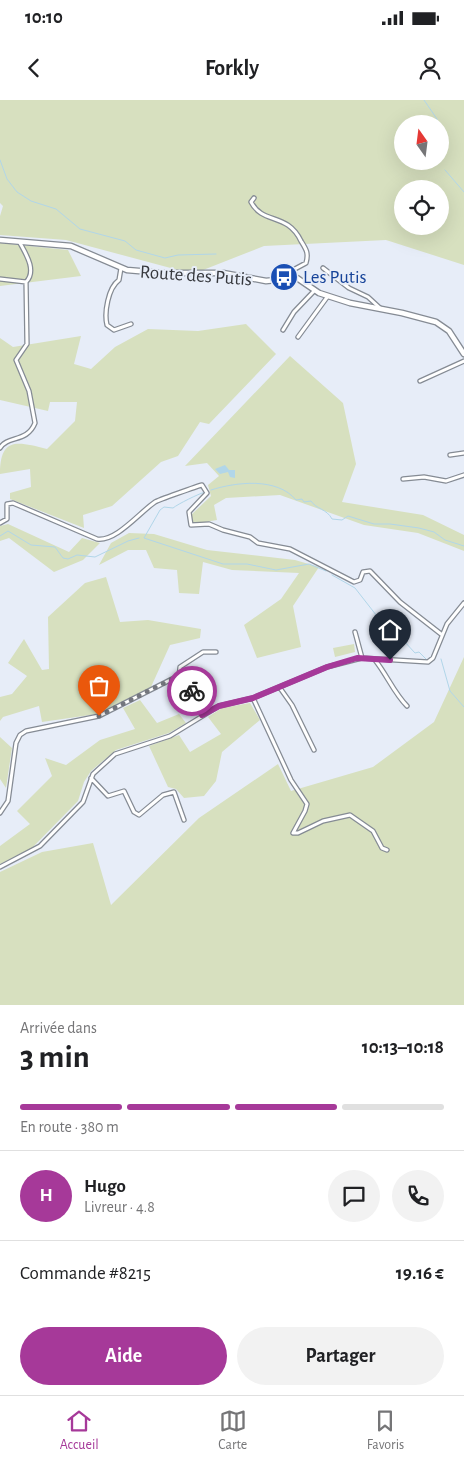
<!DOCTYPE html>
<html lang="fr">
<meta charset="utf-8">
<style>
body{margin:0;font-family:"Alegreya Sans",sans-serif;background:#f2f2f2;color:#202124;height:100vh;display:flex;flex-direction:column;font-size:19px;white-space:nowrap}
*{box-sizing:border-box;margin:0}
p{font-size:16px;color:#757577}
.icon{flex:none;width:28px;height:28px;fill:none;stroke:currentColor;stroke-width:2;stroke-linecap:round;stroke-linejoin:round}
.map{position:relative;height:905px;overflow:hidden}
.sheet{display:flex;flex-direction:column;background:#fff;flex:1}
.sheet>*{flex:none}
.needle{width:32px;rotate:346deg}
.fabs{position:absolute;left:394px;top:15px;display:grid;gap:10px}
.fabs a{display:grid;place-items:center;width:55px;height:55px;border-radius:50%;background:#fff;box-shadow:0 5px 20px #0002;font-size:25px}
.pin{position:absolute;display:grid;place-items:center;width:42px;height:42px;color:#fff;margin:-51px -21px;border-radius:50% 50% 50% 0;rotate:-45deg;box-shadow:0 0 5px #0007}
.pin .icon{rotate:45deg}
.courier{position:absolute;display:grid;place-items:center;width:50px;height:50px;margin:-25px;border:4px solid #a63999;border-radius:50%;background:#fff;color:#222;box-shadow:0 1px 6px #0007}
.summary em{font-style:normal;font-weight:700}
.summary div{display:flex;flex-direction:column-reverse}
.summary{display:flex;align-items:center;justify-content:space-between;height:85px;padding:0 20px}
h1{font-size:32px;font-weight:700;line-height:38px}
.bar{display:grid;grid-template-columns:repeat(4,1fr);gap:8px 5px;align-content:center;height:60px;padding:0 20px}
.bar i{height:6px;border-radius:4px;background:#e0e0e0}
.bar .active{background:#a63999}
.bar p{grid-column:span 4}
.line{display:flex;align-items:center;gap:12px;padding:0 20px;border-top:1px solid #e0e0e0}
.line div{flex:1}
.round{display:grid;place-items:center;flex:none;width:52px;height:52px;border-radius:26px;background:#f2f2f2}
.button{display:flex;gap:10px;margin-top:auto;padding:10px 20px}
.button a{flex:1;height:58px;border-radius:30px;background:#a63999;color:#fff;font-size:20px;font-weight:700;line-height:58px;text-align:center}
.button a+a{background:#f2f2f2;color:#202124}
.status{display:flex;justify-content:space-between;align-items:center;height:35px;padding:0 25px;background:#fff;direction:ltr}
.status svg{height:14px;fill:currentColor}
header{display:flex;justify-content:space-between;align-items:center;height:65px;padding:0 20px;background:#fff;font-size:22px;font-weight:700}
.dock{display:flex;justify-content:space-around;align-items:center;height:70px;border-top:1px solid #e0e0e0;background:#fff;font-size:14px;color:#757577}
.dock a{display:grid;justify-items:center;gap:2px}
.dock .active{color:#a63999}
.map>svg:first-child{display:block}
.green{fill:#d7e0bf;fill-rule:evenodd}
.water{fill:#b1d6e9}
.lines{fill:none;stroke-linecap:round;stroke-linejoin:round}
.stream{stroke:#b1d6e9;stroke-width:1}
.minor-casing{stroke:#858b94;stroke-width:5.5}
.tertiary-casing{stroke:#858b94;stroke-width:7}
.minor{stroke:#fff;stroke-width:3}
.tertiary{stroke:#fff;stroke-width:4.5}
.done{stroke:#74777e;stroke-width:5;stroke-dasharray:0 9}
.route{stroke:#a63999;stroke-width:6}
.labels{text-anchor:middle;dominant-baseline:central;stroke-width:4;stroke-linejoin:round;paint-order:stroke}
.street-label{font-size:19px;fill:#36383d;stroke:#e7edf8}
.transit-label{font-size:19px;fill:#164399;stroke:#e7edf8;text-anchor:start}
</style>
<div class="status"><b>10:10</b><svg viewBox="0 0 49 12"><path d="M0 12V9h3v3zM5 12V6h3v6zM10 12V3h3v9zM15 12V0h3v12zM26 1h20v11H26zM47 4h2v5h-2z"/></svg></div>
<header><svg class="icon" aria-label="back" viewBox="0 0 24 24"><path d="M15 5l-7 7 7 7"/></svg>Forkly<svg class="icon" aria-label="person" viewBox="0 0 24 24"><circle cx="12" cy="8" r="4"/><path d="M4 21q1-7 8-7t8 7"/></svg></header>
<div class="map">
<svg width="464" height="905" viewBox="0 0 464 905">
<rect width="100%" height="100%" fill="#e7edf8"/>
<path class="green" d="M0,0H464V165L386,140L264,146L193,174L66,140L0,135V116L3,106L0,103ZM402,24H440V61H402ZM402,89H440V126H402Z
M0,143L68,150L81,176L0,186Z
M246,224L276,254L209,324L200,322L178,356L161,362L112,406L83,415L84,428L10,399V393L31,387L30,369L0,374C0,336 18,342 47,349L75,321L77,302H50L48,311L0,300V238L13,247L81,236L74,264L91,269L115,247L148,229L198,231Z
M290,256L343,303L356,364L342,402L423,415L464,435V451L418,433L364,425L280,395L226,398L214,405L217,420L194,424L191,415L211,396L208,385L219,376L207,363L185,366Z
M8,424L69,452L82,438L100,443L83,460L54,472L9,438L0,441V426Z
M129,433L154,434L207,450L295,460L319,467L293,506L301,547L257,558L244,525L281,499L299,473L232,470L203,462L199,494L179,493L177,470L154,468L146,450H128L99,465L111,443Z
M106,477L120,522L148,520L201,529L200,538L170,545L151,587L97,614L42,622L39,606L3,617L0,621V597L12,594L27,576L8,563L24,539L42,570L49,569L48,517L85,483Z
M354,544L355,552L335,557L333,548Z
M464,557V905H0V772L42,752L93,743L111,805L199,718L278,664L291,691L373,667L434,622Z
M140,600L157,623L179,614L186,623L169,633L116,650L91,671L84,682L78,701L32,748L0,764V746L30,724L17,711L52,676L45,658L66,665L100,640L135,629L123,608Z
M250,603L260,620L222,652L216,681L204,696L184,698L176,689L168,687L149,646L179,635L190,652L221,634L208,617L222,608Z
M0,637L12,648L6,688L0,679Z"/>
<path class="water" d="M225,365L229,370H235V378L230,377L228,372L220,374L215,369Z"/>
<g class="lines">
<path class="stream" d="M424,0L437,19V24
M440,52L441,59
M0,60L7,79L17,92L31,101L56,109L80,129L125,141L136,150L165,158L178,155L216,154
M445,70L464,92
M211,390C236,382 277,377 296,400L302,399L304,402L311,401C316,409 327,409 332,419L342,420L348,416L374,424H390L419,428L434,432L445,440L464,446
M205,392C198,394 178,404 173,408L164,407L160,410L144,438L223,464H247L276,470L309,464L326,471
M0,436L8,431L31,445L55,447L63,458L68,459L77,455L95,457L128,441L139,438
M332,475L355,488L380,520L392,528L415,553L419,552L427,560
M441,559L450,591L464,607"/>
<g class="minor-casing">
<path id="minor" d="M254,98L251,102C263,125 287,112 301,141C306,149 309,153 306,163L293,170L287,179
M121,168L119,180C108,188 104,213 107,225L114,230L131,224
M323,168L349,188L368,197L380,208
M0,179L26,182
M283,230L294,212L315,190
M298,237L328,196
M420,281L464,261
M0,348C8,335 27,343 35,323L29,291L16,260L27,244L26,182C37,171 26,154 20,143
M450,355L464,353
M403,379L424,377L446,381L464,375
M0,423L7,419V404L13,403L97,439C116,442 140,412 155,402C158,400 198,386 202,385L207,393L189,412L191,425L209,424L223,430L250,437L258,443L290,449L354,482L360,480L363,472L370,471L400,502L441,534
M355,532L362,558
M375,560C387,575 394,593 407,606
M179,577L180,567L203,552H216
M280,588L292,605L314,650
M253,598L291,680L307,704L305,711L293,733H298L323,721L350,715L373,731L382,748L387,750
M91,678L108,696L124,691L134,712L139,715L163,695L174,692L184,720
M0,713L8,701L16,643L20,635L26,631L99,616L176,577L186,581L202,615
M0,767L40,746L83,702L93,674L115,654L170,636L219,606L253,598L327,567L362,558L428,562L433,558L447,524L464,503"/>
</g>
<g class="tertiary-casing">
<path id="tertiary" d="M0,140L71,146L127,170L162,173H223L266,181L297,178L319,193L350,203L402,213L436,222L449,231L464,254"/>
</g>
<use href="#minor" class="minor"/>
<use href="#tertiary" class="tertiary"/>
</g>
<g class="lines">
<path class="done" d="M99,616L176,577L184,579L192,591"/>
<path class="route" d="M192,591L202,615L219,606L253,598L327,567L357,558L390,560"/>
</g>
<defs>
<g id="bus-disc" transform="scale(1.4375)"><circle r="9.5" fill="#1a4fb4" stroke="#e7edf8"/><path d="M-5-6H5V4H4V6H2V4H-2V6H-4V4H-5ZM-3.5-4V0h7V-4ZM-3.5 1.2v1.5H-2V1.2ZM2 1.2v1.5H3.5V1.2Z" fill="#fff"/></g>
</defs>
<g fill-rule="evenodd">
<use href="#bus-disc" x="284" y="177"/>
</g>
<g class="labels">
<g class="street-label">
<text transform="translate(196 176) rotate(4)">Route des Putis</text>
</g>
<g class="transit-label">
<text x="303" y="177">Les Putis</text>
</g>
</g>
</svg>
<div class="fabs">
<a><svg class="needle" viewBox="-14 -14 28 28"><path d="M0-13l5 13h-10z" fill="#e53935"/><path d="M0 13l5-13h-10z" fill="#757577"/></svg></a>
<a><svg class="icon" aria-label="locate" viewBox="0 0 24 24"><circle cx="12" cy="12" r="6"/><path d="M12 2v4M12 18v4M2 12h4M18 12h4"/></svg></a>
</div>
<div class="pin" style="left:99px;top:616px;background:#ea580c"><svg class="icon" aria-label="bag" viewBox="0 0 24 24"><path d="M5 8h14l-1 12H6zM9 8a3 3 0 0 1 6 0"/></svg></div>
<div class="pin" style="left:390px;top:560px;background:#1f2937"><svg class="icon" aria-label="home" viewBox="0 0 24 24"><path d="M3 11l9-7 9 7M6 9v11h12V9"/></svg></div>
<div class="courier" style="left:192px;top:591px"><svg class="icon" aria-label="bike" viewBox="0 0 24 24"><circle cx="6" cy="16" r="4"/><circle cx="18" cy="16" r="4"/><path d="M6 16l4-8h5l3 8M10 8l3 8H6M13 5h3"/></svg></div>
</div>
<section class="sheet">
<div class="summary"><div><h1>3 min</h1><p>Arrivée dans</p></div><em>10:13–10:18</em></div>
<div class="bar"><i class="active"></i><i class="active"></i><i class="active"></i><i></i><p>En route · 380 m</p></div>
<div class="line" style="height:90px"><b class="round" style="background:#a63999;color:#fff">H</b><div><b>Hugo</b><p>Livreur · 4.8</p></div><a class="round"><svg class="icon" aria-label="chat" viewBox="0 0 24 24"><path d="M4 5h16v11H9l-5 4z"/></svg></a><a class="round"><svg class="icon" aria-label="phone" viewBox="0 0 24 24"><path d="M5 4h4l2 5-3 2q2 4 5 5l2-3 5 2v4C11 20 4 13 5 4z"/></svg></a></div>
<div class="line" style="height:65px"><div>Commande #8215</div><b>19.16 €</b></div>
<div class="button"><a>Aide</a><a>Partager</a></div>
</section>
<nav class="dock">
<a class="active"><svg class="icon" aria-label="home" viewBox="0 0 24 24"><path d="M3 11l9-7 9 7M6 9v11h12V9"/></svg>Accueil</a>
<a><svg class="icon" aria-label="map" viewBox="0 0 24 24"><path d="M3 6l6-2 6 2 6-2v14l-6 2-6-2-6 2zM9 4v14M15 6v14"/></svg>Carte</a>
<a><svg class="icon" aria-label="saved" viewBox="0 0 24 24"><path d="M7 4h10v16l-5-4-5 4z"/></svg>Favoris</a>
</nav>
